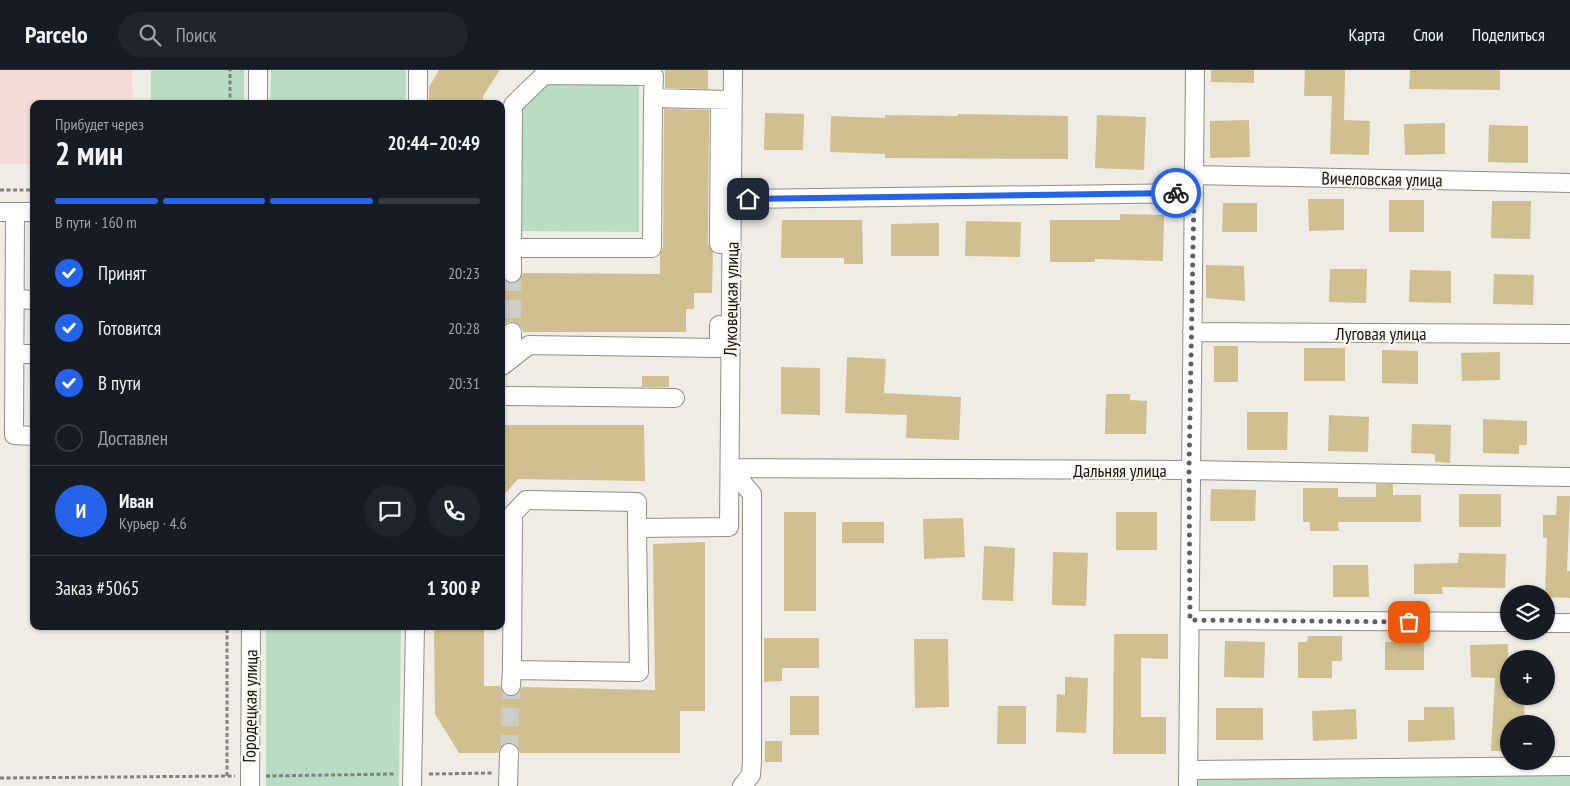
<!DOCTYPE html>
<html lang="ru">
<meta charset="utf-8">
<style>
body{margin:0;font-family:"PT Sans Narrow",sans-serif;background:#20242c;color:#f1f3f6;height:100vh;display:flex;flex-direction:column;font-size:19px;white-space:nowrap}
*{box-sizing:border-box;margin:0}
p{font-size:16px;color:#9ea1a6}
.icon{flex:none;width:28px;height:28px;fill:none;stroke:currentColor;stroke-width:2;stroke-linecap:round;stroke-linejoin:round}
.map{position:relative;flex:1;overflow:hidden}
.details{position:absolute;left:30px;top:30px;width:475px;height:530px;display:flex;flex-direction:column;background:#171b24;border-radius:10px;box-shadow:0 1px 4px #0004}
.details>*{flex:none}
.fabs{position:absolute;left:1500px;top:515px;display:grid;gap:10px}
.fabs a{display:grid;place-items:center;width:55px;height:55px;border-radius:50%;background:#171b24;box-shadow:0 1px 4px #0004;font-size:25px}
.pin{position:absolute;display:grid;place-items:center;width:42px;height:42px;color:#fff;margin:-21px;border-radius:10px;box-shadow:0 2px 8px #0006}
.courier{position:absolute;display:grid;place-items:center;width:50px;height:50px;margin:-25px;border:4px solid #2563eb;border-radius:50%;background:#fff;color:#222;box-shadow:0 1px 6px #0007}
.overview em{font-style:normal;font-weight:700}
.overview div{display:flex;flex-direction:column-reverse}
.overview{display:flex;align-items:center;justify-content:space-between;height:85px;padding:0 25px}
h1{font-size:32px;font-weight:700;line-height:38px}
.bar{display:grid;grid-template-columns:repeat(4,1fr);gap:8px 5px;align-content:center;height:60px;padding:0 25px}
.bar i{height:6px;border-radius:4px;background:#363941}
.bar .selected{background:#2563eb}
.bar p{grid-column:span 4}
.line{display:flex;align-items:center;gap:12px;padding:0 25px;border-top:1px solid #363941}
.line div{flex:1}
.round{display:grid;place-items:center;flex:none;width:52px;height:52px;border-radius:26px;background:#20242c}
ol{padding:0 25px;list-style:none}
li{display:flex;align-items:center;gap:15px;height:55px}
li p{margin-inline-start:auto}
li .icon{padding:5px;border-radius:50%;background:#2563eb;color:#fff;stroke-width:4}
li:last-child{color:#9ea1a6}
li i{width:28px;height:28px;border:2px solid #363941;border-radius:50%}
header{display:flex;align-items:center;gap:30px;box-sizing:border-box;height:70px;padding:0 25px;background:#171b24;border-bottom:1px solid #363941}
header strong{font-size:24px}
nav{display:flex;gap:28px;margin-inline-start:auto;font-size:18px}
.search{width:350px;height:45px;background:#20242c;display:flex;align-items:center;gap:12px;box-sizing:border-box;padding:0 18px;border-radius:28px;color:#9ea1a6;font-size:19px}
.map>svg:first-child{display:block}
.education{fill:#f5dbd6}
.green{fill:#b8ddc3}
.building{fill:#d0bf8f}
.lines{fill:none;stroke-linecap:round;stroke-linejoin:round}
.minor-tunnel{stroke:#ceccc6;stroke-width:18;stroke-dasharray:18 9;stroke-linecap:butt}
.minor-casing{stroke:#918e88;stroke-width:20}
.path{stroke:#83827d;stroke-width:3;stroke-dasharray:4 2.5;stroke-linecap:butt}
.minor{stroke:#fff;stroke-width:18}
.done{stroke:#62605c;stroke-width:5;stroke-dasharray:0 9}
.route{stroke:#2563eb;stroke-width:6}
.labels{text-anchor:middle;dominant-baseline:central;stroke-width:4.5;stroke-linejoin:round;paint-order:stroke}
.street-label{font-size:18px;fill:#161513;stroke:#fcf9f2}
</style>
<header>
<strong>Parcelo</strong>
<div class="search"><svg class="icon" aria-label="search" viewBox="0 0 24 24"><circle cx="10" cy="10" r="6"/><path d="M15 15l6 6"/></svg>Поиск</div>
<nav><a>Карта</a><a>Слои</a><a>Поделиться</a></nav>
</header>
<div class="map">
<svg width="1570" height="716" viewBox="0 0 1570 716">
<rect width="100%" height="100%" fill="#eeece5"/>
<path class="education" d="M0,0H132L133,34H34V94H0Z"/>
<path class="green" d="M151,0H244V34H151Z
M271,0H406V34H270Z
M546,11H639V162L518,161L519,38Z
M266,556H401L399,716H266Z
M1570,701V716H1193V704Z"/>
<path class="building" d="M439,0H500L483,26V34H429V17Z
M665,0H708V19L665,18Z
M1211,0H1254V13L1211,12Z
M1305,0H1345L1344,50L1370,51L1369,85L1330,84L1332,26H1304Z
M1410,0H1500V20L1409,19Z
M664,39L709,40L708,174L713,182L712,223H694V239H686V262H523L521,256L512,251L506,253L501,262V203L503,209L512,214L518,212L523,203L660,204V185L663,178Z
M765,43L804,44L803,80H764Z
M958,44L1068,46V89L885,88V84L830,82L831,46L885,48V45L958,46Z
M1097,45L1146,47L1144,100L1095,98Z
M1249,50L1250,87L1210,88V51Z
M1445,53V84L1405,85L1404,54Z
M1489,55L1528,56V93L1488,92Z
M1308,129H1344V160L1309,161Z
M1389,130H1424V162H1389Z
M1492,131H1531L1530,169L1491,168Z
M1223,133H1257V162H1222Z
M1120,144L1164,145L1163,191L1095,189V192H1050V150H1120Z
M782,150H862L863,194H844V188H781Z
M966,151L1021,152L1020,187L965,186Z
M939,153V186H891V154Z
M1206,195L1244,196L1245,231L1206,228Z
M1330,199H1367L1366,233L1329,232Z
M1410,200L1451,201V233L1409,232Z
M1494,204L1534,205L1533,235L1493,234Z
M1214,276H1238V312H1214Z
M1304,278H1345V311H1304Z
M1382,280L1418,281V314L1382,313Z
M1500,282V310L1462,311L1461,283Z
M847,287L886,289L884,323L961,327L959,370L906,368L907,345L845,343Z
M781,297L820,298V345L781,344Z
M642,306H669V317H642Z
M1106,324H1130V330L1147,331L1146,364H1105Z
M1247,342H1288L1287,380H1247Z
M1329,345L1369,347L1368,382L1328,381Z
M1483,349L1527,351V375H1519V384L1483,383Z
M1412,354L1451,355L1450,393L1435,392V384L1411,383Z
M501,355H644L645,411L518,409L501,428Z
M1376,414H1393V425H1421V452H1338L1339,461H1310V452H1303V418H1338V427H1376Z
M1211,419L1256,420L1255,451H1210Z
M1459,424H1501V457H1459Z
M1557,426H1570L1567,501H1570V528L1546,527L1545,524L1547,468H1543V445H1556Z
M784,442H816V541H784Z
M1116,442H1157V480H1116Z
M963,448L965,487L924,489L923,449Z
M842,452H884V473H842Z
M705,472V641H680V683H520L515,674L509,672L500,677L498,683H459L435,644L434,556H484V616H500L505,625L510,627L516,625L522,617L655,620L653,474Z
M984,476L1015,478L1013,531L982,530Z
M1053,482L1088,483L1086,536L1052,535Z
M1459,483L1506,484L1505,518L1442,517L1443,524H1414V494L1458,493Z
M1333,495H1368L1369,527H1333Z
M1114,564H1168V589L1141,588V647H1166V684H1113Z
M1308,566H1342V591H1332V608H1298V572H1307Z
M764,568H819V598H782V611L764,612Z
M914,569H948L949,637L915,638Z
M1225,571L1265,572L1264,608L1224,607Z
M1385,572H1424V600H1385Z
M1508,574L1509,631L1524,630L1525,654H1509V681H1491L1495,608L1471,607L1470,575Z
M1065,607L1088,608L1086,663L1056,662L1057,624L1065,625Z
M790,626H819V665H790Z
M998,636H1026V674H997Z
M1424,637H1454L1455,670L1408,672V650H1424Z
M1216,638H1263V670H1216Z
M1356,639L1357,669L1313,671L1312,641Z
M765,671H782V692H765Z"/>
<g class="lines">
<path class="minor-tunnel" d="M512,203V262
M509,683L511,616"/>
<g class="minor-casing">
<path id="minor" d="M418,0V34
M258,34V0
M1194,105L1570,113
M748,129L1194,123
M0,142H34
M15,142L14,365L34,366
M719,174L720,30
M512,178L513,35L544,5L654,6L653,28
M512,203V178H652L653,28L730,30
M16,229L34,230
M1192,262L1570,264
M15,284H34
M503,293L512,274V262
M502,296L529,275L719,278V255
M501,326L675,328
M730,398L1189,400L1570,407
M730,398L752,424V692L751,705L742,716
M1190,550L1509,552
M1546,553H1570
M512,600L513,444L526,430L637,432V458
M511,616L512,600L639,602L637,458L729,457L733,0
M1189,700L1570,696
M250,716L251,556
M412,716L415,556
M508,716L509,683
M1188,716L1195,0"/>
</g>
<path class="path" d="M230,34V0
M0,120H34
M429,704L493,703
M227,706V556
M266,706L395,704
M0,708L235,706"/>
<use href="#minor" class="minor"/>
</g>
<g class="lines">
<path class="done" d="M1176,123H1194L1189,400L1190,550L1409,552"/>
<path class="route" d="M748,129L1176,123"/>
</g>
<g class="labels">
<g class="street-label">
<text transform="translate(1382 109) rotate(1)">Вичеловская улица</text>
<text transform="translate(731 229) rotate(-89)">Луковецкая улица</text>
<text x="1381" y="263">Луговая улица</text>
<text x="1120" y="400">Дальняя улица</text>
<text transform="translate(250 636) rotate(-89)">Городецкая улица</text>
</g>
</g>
</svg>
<div class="fabs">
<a><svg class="icon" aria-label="layers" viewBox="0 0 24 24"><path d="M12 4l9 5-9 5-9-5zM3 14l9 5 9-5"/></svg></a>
<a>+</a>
<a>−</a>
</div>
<div class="pin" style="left:1409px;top:552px;background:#ea580c"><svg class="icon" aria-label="bag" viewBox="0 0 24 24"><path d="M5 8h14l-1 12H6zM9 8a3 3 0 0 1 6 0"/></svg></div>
<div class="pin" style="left:748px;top:129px;background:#1f2937"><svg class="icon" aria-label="home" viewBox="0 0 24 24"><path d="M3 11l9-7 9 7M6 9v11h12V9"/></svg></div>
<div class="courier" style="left:1176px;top:123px"><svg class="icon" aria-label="bike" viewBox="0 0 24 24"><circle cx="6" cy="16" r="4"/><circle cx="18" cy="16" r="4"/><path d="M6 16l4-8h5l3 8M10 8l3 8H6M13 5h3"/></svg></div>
<section class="details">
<div class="overview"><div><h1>2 мин</h1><p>Прибудет через</p></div><em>20:44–20:49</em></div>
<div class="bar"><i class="selected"></i><i class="selected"></i><i class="selected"></i><i></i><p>В пути · 160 m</p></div>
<ol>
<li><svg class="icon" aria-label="check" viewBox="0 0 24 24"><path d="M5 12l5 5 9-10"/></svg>Принят<p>20:23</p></li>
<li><svg class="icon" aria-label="check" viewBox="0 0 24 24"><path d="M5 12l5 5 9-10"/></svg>Готовится<p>20:28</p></li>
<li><svg class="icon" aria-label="check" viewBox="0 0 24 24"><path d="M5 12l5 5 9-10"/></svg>В пути<p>20:31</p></li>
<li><i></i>Доставлен</li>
</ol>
<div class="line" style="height:90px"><b class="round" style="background:#2563eb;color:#fff">И</b><div><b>Иван</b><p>Курьер · 4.6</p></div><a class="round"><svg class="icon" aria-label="chat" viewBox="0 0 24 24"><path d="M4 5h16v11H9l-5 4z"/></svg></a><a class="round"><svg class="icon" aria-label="phone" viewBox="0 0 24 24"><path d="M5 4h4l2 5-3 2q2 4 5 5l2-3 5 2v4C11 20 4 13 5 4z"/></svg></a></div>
<div class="line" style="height:65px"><div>Заказ #5065</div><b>1 300 ₽</b></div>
</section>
</div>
